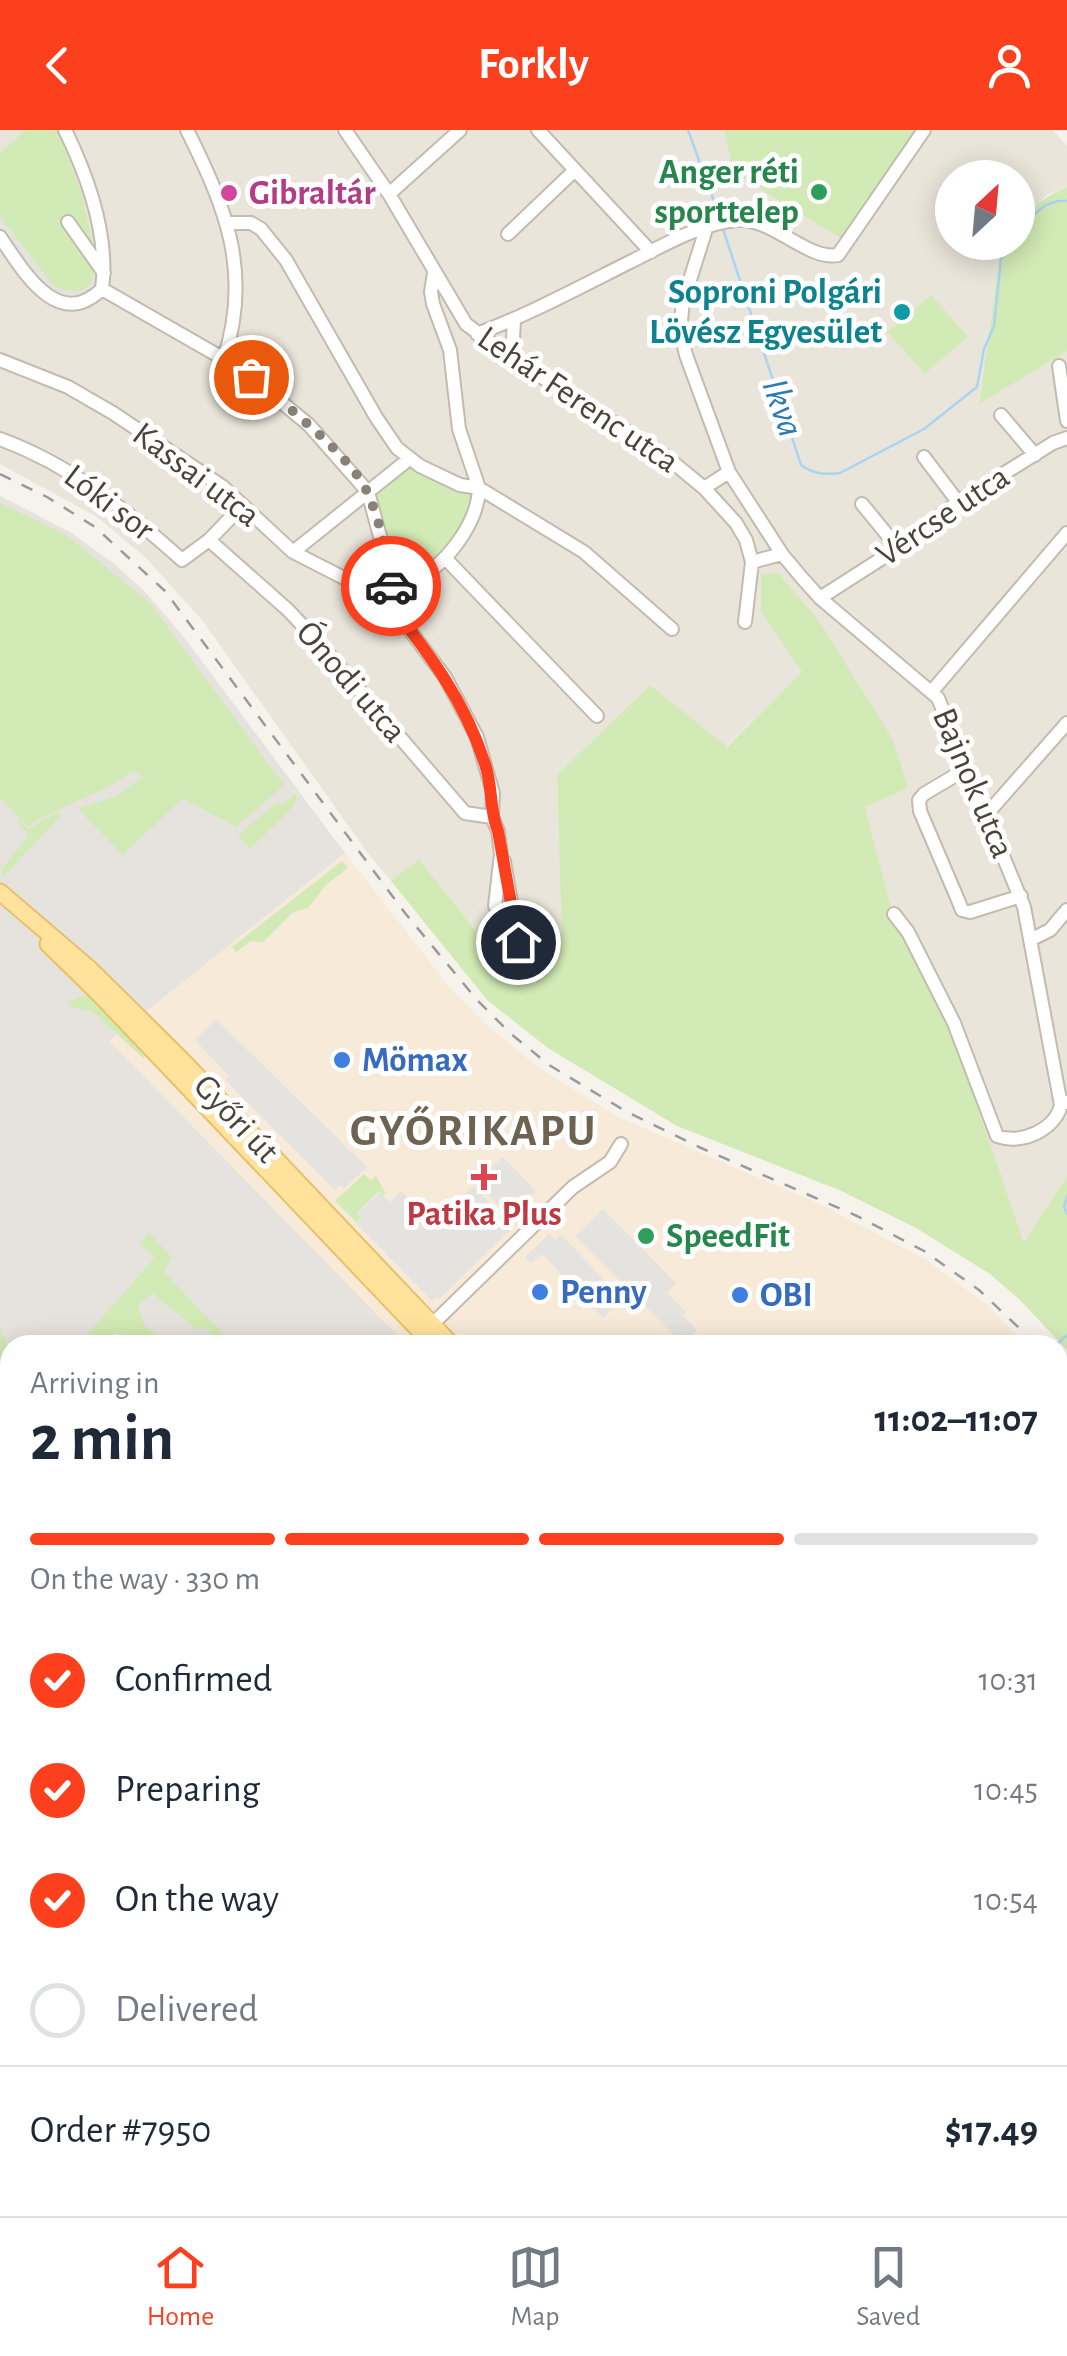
<!DOCTYPE html>
<meta charset="utf-8">
<style>
body{margin:0;font-family:"Alegreya Sans",sans-serif;background:#f2f2f3;color:#1f2937;height:100vh;display:flex;flex-direction:column;font-size:38px;white-space:nowrap}
*{box-sizing:border-box;margin:0}
p{font-size:32px;color:#747a83}
.icon{flex:none;width:55px;height:55px;fill:none;stroke:currentColor;stroke-width:2;stroke-linecap:round;stroke-linejoin:round}
.map{position:relative;flex:1;overflow:hidden}
.side{position:absolute;left:0px;top:1205px;width:1068px;height:882px;display:flex;flex-direction:column;background:#fff;border-radius:30px 30px 0 0;box-shadow:0 5px 25px #0003}
.side>*{flex:none}
.needle{width:65px;rotate:26deg}
.tools{position:absolute;left:935px;top:30px;display:grid;gap:20px}
.tools a{display:grid;place-items:center;width:100px;height:100px;border-radius:50%;background:#fff;box-shadow:0 5px 25px #0003;font-size:50px}
.pin{position:absolute;display:grid;place-items:center;width:85px;height:85px;color:#fff;margin:-42px;border:5px solid #fff;border-radius:50%;box-shadow:0 2px 10px #0007}
.courier{position:absolute;display:grid;place-items:center;width:100px;height:100px;margin:-50px;border:8px solid #fc3f1d;border-radius:50%;background:#fff;color:#222;box-shadow:0 2px 12px #0007}
.head em{font-style:normal;font-weight:700}
.head div{display:flex;flex-direction:column-reverse}
.head{display:flex;align-items:center;justify-content:space-between;height:170px;padding:0 30px}
h1{font-size:65px;font-weight:700;line-height:75px}
.bar{display:grid;grid-template-columns:repeat(4,1fr);gap:15px 10px;align-content:center;height:120px;padding:0 30px}
.bar i{height:12px;border-radius:8px;background:#e0e1e3}
.bar .current{background:#fc3f1d}
.bar p{grid-column:span 4}
.line{display:flex;align-items:center;gap:25px;padding:0 30px;border-top:2px solid #e0e1e3}
.line div{flex:1}
ol{padding:0 30px;list-style:none}
li{display:flex;align-items:center;gap:30px;height:110px}
li p{margin-inline-start:auto}
li .icon{padding:10px;border-radius:50%;background:#fc3f1d;color:#fff;stroke-width:4}
li:last-child{color:#747a83}
li i{width:55px;height:55px;border:5px solid #e0e1e3;border-radius:50%}
header{display:flex;justify-content:space-between;align-items:center;height:130px;padding:0 30px;background:#fc3f1d;color:#fff;font-size:45px;font-weight:700}
.dock{display:flex;justify-content:space-around;align-items:center;height:140px;border-top:2px solid #e0e1e3;background:#fff;font-size:28px;color:#747a83}
.dock a{display:grid;justify-items:center;gap:5px}
.dock .current{color:#fc3f1d}
.map>svg:first-child{display:block}
.residential{fill:#eae5da}
.commercial{fill:#f7ead8}
.industrial{fill:#e6e2dd}
.green{fill:#d2eab5}
.parking{fill:#e5e3e0}
.lines{fill:none;stroke-linecap:round;stroke-linejoin:round}
.stream{stroke:#a9d4f2;stroke-width:2.5}
.minor-casing{stroke:#c2bbae;stroke-width:16}
.major-casing{stroke:#e6c16a;stroke-width:19}
.minor{stroke:#fff;stroke-width:12}
.major{stroke:#ffe39c;stroke-width:15}
.rail{stroke:#9a9a9a;stroke-width:2.5;stroke-dasharray:12 12;stroke-linecap:butt}
.done{stroke:#878178;stroke-width:10;stroke-dasharray:0 18}
.route{stroke:#fc3f1d;stroke-width:12}
.leisure-dot{fill:#2e9e5b;stroke:#fff;stroke-width:4}
.hotel-dot{fill:#d1479c;stroke:#fff;stroke-width:4}
.culture-dot{fill:#0f9aa8;stroke:#fff;stroke-width:4}
.shop-dot{fill:#3f7fe0;stroke:#fff;stroke-width:4}
.health-dot{fill:#e0444e;stroke:#fff;stroke-width:4}
.labels{text-anchor:middle;dominant-baseline:central;stroke-width:10;stroke-linejoin:round;paint-order:stroke}
.leisure-label{font-size:35px;font-weight:bold;fill:#27864d;stroke:#fff;text-anchor:end}
.hotel-label{font-size:35px;font-weight:bold;fill:#b23c85;stroke:#fff;text-anchor:start}
.culture-label{font-size:35px;font-weight:bold;fill:#0d838f;stroke:#fff;text-anchor:end}
.street-label{font-size:35px;fill:#4b4439;stroke:#fff}
.shop-label{font-size:35px;font-weight:bold;fill:#366cbe;stroke:#fff;text-anchor:start}
.health-label{font-size:35px;font-weight:bold;fill:#be3a42;stroke:#fff}
.water-label{font-size:38px;font-style:italic;fill:#2e7ab2;stroke:#fff}
.district-label{font-size:45px;font-weight:bold;letter-spacing:2.5px;fill:#6e6250;stroke:#fff}
</style>
<header><svg class="icon" aria-label="back" viewBox="0 0 24 24"><path d="M15 5l-7 7 7 7"/></svg>Forkly<svg class="icon" aria-label="person" viewBox="0 0 24 24"><circle cx="12" cy="8" r="4"/><path d="M4 21q1-7 8-7t8 7"/></svg></header>
<div class="map">
<svg width="1067" height="2086" viewBox="0 0 1067 2086">
<rect width="100%" height="100%" fill="#f6f3ec"/>
<path class="residential" d="M0,0H1053L1067,16V57L1046,65L1018,101V48H952V112L1009,113L1000,124L979,273L1067,221V1046L1024,1114L949,894L895,793L865,677L908,658L761,482L802,542L726,617L650,555L557,645L563,803L486,814L419,729L391,751L367,722L202,490L146,428L97,387L0,334Z"/>
<path class="commercial" d="M345,723L447,854L488,896L538,937L618,987L822,1075L925,1129L990,1177L1025,1215H393L399,1209L109,911Z"/>
<path class="industrial" d="M0,366L70,402L112,432L145,462L183,506L345,723L109,911L400,1208L393,1215H141L122,1197L104,1215H10V1225L0,1195Z
M0,1392L10,1428V1510L0,1514Z
M0,1577L10,1634V2078H48L0,2085Z
M441,2078H747L748,2086H440Z"/>
<path class="green" d="M26,0H58L81,62L100,142H95L89,157C73,165 59,161 47,150L0,87V23Z
M724,0H916L842,109L734,43Z
M1067,57V221L979,274L1000,124L1009,113L1018,112C1018,87 1045,65 1067,57Z
M931,165L968,207L925,243L887,202Z
M410,336L470,364C465,399 444,421 416,440L403,439L392,431L375,365Z
M0,373L66,405L150,473L284,655L236,697L183,668L123,725L78,679L117,666L141,648L148,649L133,641C101,665 62,674 28,696L0,668Z
M778,443L819,491L893,610L908,658L865,677L895,793L949,894L1024,1113L1067,1046V1220L1019,1169L990,1144L916,1098L839,1060L677,996L548,918L487,870L391,751L419,729L486,814L562,803L557,645L650,555L727,617L802,542L761,482V444Z
M295,664L298,667L289,681L250,719L238,705L276,673L283,674Z
M57,682L61,685L3,747L0,735L3,737L29,705L17,692L19,690L29,699Z
M342,731L348,738L326,755L308,778L293,782L263,812L251,811L236,822L232,817Z
M88,864L147,925L143,928L93,882L73,878L67,872Z
M364,1044L371,1051L376,1046L386,1063L384,1065L379,1061L357,1083L361,1088L356,1092L335,1071Z
M149,1103L172,1127L164,1142L234,1215H222L205,1198L195,1199C182,1184 166,1178 154,1163L138,1175L145,1196L173,1215H134L115,1203L102,1215H78L155,1127L139,1113Z
M0,1195L10,1225V1428L0,1392Z
M1058,1248L1067,1259V1935L1058,1936Z
M10,1510V1634L0,1577V1514Z
M48,2078H441L440,2086H131L91,2079L78,2086H0Z
M747,2078H1002L1003,2086H748Z"/>
<path class="parking" d="M0,87L56,159L82,161L89,157L95,142H100L99,155L81,168L58,167L43,157L0,98Z
M216,889L367,1037L344,1059L340,1055L335,1060L225,950L229,946L195,910Z
M503,1027L536,1061L509,1087L481,1057L492,1046L487,1041Z
M473,1056L513,1097L439,1169L436,1167L432,1171L356,1093L362,1088L358,1083L380,1062L390,1072L401,1061L434,1094Z
M603,1079L676,1153L667,1163L686,1182L683,1186L697,1200L683,1214L575,1106Z
M549,1104L555,1110L561,1105L623,1169L603,1188L542,1124L531,1133L525,1127Z"/>
<g class="lines">
<path class="stream" d="M688,0L720,88
M722,96L801,335C813,344 825,345 840,343L924,299L977,257L984,219L994,196L1001,128L1011,112
M1018,104C1031,87 1044,69 1067,71
M1067,1066L1064,1077L1067,1084
M1056,1215L1067,1205
M0,1280L10,1316
M163,2078L166,2086
M315,2086L321,2078"/>
<g class="minor-casing">
<path id="minor" d="M187,0C226,78 252,142 224,229
M345,0L389,64L466,194L512,228L664,325L704,358L736,393L746,410L752,432L745,492
M538,0L651,122
M389,64L460,0
M68,92L104,143
M706,99L683,172L680,199L686,225L729,342L782,424L802,448L820,468L938,568L1024,777L1061,975L1067,972
M508,104L575,40
M0,107C23,140 57,202 102,159C109,106 88,47 65,0
M434,143L431,162L433,174L450,220L459,299L479,358L584,422L672,499
M102,159L224,229L251,247L309,295L368,362L388,436L400,446L414,450C446,436 478,393 479,358L460,355L420,336L397,318L376,287L286,130L261,99L251,93H228
M477,204C530,184 580,157 630,132C662,116 701,93 738,90C773,88 808,131 838,125L924,0
M512,228L514,190
M0,230L68,257L113,283L223,357L293,422L387,470
M1059,236L1067,291
M1001,285L1035,325
M0,309C71,335 126,380 182,430L209,410L242,376
M924,327L958,372
M704,358L729,342
M862,374L898,418
M209,410L288,480L319,513L465,683L492,687
M293,422L409,329
M445,428L597,586
M752,432L782,424
M820,468L898,418L958,372L1053,313L1067,308
M387,470L445,547L477,607L493,663L492,687L498,701L501,724L495,776
M387,470L414,450
M933,560L1067,403
M966,639L924,664L919,670L920,681L958,770L962,780L970,782L1021,766
M986,685L1067,593
M504,731L518,812
M894,784L908,802L954,893L997,1006C1021,1015 1055,1000 1061,975
M1032,809L1050,800L1067,780
M411,1215L573,1057L610,1032L621,1014
M0,1353L10,1392
M0,1529L10,1525"/>
</g>
<g class="major-casing">
<path id="major" d="M0,762L91,840L181,929L452,1215
M48,814L101,866L433,1215
M1058,1321L1067,1311
M775,2078V2086"/>
</g>
<use href="#minor" class="minor"/>
<use href="#major" class="major"/>
<path class="rail" d="M0,344L47,367L95,397L165,461L405,783L477,870L510,903L549,935L627,982L699,1017L857,1086L924,1121L979,1160L1037,1215
M1058,1239L1067,1250"/>
</g>
<g class="lines">
<path class="done" d="M251,247C283,273 353,327 368,364C380,391 388,427 391,456"/>
<path class="route" d="M391,456L392,467L386,470C428,521 465,571 485,634C493,657 489,680 498,701L518,812"/>
</g>
<g class="leisure-dot">
<circle cx="819" cy="62" r="10"/>
<circle cx="646" cy="1106" r="10"/>
</g>
<circle class="hotel-dot" cx="229" cy="63" r="10"/>
<circle class="culture-dot" cx="902" cy="182" r="10"/>
<g class="shop-dot">
<circle cx="342" cy="930" r="10"/>
<circle cx="540" cy="1162" r="10"/>
<circle cx="740" cy="1165" r="10"/>
</g>
<path class="health-dot" d="M479 1032h10v10h10v10h-10v10h-10v-10h-10v-10h10z"/>
<g class="labels">
<g class="leisure-label">
<text x="799" y="42">Anger réti<tspan x="799" dy="40">sporttelep</tspan></text>
<text x="666" y="1106" text-anchor="start">SpeedFit</text>
</g>
<g class="hotel-label">
<text x="249" y="63">Gibraltár</text>
</g>
<g class="culture-label">
<text x="882" y="162">Soproni Polgári<tspan x="882" dy="40">Lövész Egyesület</tspan></text>
</g>
<g class="street-label">
<text transform="translate(578 270) rotate(34)">Lehár Ferenc utca</text>
<text transform="translate(196 345) rotate(37)">Kassai utca</text>
<text transform="translate(109 373) rotate(37)">Lóki sor</text>
<text transform="translate(943 386) rotate(-34)">Vércse utca</text>
<text transform="translate(351 552) rotate(49)">Ónodi utca</text>
<text transform="translate(973 653) rotate(67)">Bajnok utca</text>
<text transform="translate(236 989) rotate(47)">Győri út</text>
</g>
<g class="shop-label">
<text x="362" y="930">Mömax</text>
<text x="560" y="1162">Penny</text>
<text x="760" y="1165">OBI</text>
</g>
<g class="health-label">
<text x="484" y="1084">Patika Plus</text>
</g>
<g class="water-label">
<text transform="translate(782 278) rotate(71)">Ikva</text>
</g>
<g class="district-label">
<text x="474" y="1001">GYŐRIKAPU</text>
</g>
</g>
</svg>
<div class="tools">
<a><svg class="needle" viewBox="-14 -14 28 28"><path d="M0-13l5 13h-10z" fill="#e53935"/><path d="M0 13l5-13h-10z" fill="#747a83"/></svg></a>
</div>
<div class="pin" style="left:251px;top:247px;background:#ea580c"><svg class="icon" aria-label="bag" viewBox="0 0 24 24"><path d="M5 8h14l-1 12H6zM9 8a3 3 0 0 1 6 0"/></svg></div>
<div class="pin" style="left:518px;top:812px;background:#1f2937"><svg class="icon" aria-label="home" viewBox="0 0 24 24"><path d="M3 11l9-7 9 7M6 9v11h12V9"/></svg></div>
<div class="courier" style="left:391px;top:456px"><svg class="icon" aria-label="car" viewBox="0 0 24 24"><path d="M5 17H2v-5l4-1 3-4h7l3 4 3 1v5h-3M9 17h6M6 11h13"/><circle cx="7" cy="17" r="2"/><circle cx="17" cy="17" r="2"/></svg></div>
<section class="side">
<div class="head"><div><h1>2 min</h1><p>Arriving in</p></div><em>11:02–11:07</em></div>
<div class="bar"><i class="current"></i><i class="current"></i><i class="current"></i><i></i><p>On the way · 330 m</p></div>
<ol>
<li><svg class="icon" aria-label="check" viewBox="0 0 24 24"><path d="M5 12l5 5 9-10"/></svg>Confirmed<p>10:31</p></li>
<li><svg class="icon" aria-label="check" viewBox="0 0 24 24"><path d="M5 12l5 5 9-10"/></svg>Preparing<p>10:45</p></li>
<li><svg class="icon" aria-label="check" viewBox="0 0 24 24"><path d="M5 12l5 5 9-10"/></svg>On the way<p>10:54</p></li>
<li><i></i>Delivered</li>
</ol>
<div class="line" style="height:130px"><div>Order #7950</div><b>$17.49</b></div>
</section>
</div>
<nav class="dock">
<a class="current"><svg class="icon" aria-label="home" viewBox="0 0 24 24"><path d="M3 11l9-7 9 7M6 9v11h12V9"/></svg>Home</a>
<a><svg class="icon" aria-label="map" viewBox="0 0 24 24"><path d="M3 6l6-2 6 2 6-2v14l-6 2-6-2-6 2zM9 4v14M15 6v14"/></svg>Map</a>
<a><svg class="icon" aria-label="saved" viewBox="0 0 24 24"><path d="M7 4h10v16l-5-4-5 4z"/></svg>Saved</a>
</nav>
